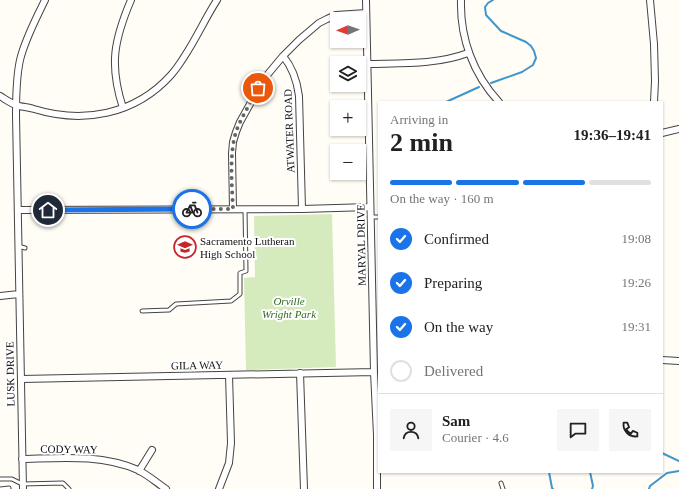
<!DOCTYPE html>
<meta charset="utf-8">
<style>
body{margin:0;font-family:Georgia,serif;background:#f6f6f6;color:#202124;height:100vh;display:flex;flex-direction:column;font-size:15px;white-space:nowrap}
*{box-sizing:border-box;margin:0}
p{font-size:13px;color:#757577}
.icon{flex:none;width:22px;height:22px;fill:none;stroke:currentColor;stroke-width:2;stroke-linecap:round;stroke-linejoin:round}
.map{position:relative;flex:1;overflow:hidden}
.drawer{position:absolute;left:378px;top:101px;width:285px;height:372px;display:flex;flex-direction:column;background:#fff;border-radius:0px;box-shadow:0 1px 3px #0004}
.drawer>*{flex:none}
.needle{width:26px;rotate:268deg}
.tools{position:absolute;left:330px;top:12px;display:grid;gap:8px}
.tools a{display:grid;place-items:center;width:36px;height:36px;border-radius:0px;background:#fff;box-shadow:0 1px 3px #0004;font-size:20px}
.pin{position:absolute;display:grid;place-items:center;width:34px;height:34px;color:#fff;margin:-17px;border:2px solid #fff;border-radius:50%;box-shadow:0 1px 4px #0007}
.courier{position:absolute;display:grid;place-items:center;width:40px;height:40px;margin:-20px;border:3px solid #1a73e8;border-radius:50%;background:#fff;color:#222;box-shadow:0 1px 5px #0007}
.summary em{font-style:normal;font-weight:800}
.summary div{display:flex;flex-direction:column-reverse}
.summary{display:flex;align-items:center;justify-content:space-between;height:68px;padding:0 12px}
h1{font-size:26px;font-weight:800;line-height:30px}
.bar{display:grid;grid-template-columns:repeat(4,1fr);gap:6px 4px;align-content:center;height:48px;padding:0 12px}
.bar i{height:5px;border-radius:3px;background:#e0e0e0}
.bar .selected{background:#1a73e8}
.bar p{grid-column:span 4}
.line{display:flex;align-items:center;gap:10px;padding:0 12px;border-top:1px solid #e0e0e0}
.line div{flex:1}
.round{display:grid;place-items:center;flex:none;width:42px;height:42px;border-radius:0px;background:#f6f6f6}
ol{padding:0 12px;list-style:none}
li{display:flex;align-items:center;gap:12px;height:44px}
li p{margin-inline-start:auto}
li .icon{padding:4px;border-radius:50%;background:#1a73e8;color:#fff;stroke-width:4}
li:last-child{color:#757577}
li i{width:22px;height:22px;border:2px solid #e0e0e0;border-radius:50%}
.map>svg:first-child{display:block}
.green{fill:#d5ebbd}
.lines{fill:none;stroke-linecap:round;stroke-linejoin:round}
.stream{stroke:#3f96cf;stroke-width:2}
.service-casing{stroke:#444;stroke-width:5}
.minor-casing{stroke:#444;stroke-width:8}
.service{stroke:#fff;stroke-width:3}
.minor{stroke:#fff;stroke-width:6}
.done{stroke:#646461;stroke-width:4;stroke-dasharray:0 7.2}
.route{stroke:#1a73e8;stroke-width:5}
.labels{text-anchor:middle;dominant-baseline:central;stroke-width:4;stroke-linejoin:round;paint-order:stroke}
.street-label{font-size:11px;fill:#111;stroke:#fff}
.poi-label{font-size:11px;fill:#111;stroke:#fff;text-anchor:start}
.park-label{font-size:11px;font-style:italic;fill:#2f6b1f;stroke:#fff}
</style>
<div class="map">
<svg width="679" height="489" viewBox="0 0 679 489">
<rect width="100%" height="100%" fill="#fffdf5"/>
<path class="green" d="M332,214L336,367L246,370L244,278L255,277L254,216Z"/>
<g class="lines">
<path class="stream" d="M491,83L522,72L533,65L536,58L534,51L531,46L526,42L501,31L486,15L485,7L488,3L493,0
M446,102L479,87
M662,453L679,461
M549,472L552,488L553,489
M590,472L593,486L592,489
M649,489L650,486L667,473L679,471"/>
<g class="service-casing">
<path id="service" d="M370,217H379
M18,246L25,248
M142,311L169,310L176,304L231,301L240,294V273L246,271L245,209
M0,479H12L22,484L63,483L69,489
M501,483L503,489
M0,489L9,488"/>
</g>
<g class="minor-casing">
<path id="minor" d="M366,0L374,372L377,435V489
M461,0C460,38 473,74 499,102
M650,0L654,44L655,81L654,102
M283,56C293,68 297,80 299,96L302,209
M367,64C401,63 436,65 468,53
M0,96C5,99 10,103 16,105C21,107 28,107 34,109C83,124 135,115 171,75C190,53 201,25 217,0
M123,108C109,65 114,40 131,0
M662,133L679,129
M233,209L232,153L233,142L236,132L240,122L259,88L268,74L283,56L299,40L319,23L327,19L336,15L366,13
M18,210L302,209L370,207
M0,296L19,294
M662,360L679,361
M300,373L304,489
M21,379L374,372
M22,459C61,458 101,454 138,470C148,475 157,483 166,489
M139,471L152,450
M23,489L16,115C16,97 16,78 20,60C25,39 36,19 45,0
M219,489L229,463L231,443L229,375"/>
</g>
<use href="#service" class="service"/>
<use href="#minor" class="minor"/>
</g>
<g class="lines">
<path class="done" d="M192,209H233C232,186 229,154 236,132C241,117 251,103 258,88"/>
<path class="route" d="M48,210L192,209"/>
</g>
<defs>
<g id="school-ring" transform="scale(1.15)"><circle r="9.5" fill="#fff" stroke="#c4262e" stroke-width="1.5"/><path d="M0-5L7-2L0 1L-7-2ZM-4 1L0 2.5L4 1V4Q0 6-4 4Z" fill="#c4262e"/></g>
</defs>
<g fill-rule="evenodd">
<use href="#school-ring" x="185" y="247"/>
</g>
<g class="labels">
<g class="street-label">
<text transform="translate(289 131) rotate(-92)">ATWATER ROAD</text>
<text transform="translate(361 245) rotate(-91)">MARYAL DRIVE</text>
<text transform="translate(197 365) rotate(-1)">GILA WAY</text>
<text transform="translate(10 374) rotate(-91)">LUSK DRIVE</text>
<text transform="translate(69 449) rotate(1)">CODY WAY</text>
</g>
<g class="poi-label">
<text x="200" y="241">Sacramento Lutheran<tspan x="200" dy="13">High School</tspan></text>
</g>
<g class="park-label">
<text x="289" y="301">Orville<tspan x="289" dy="13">Wright Park</tspan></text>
</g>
</g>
</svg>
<div class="tools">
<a><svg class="needle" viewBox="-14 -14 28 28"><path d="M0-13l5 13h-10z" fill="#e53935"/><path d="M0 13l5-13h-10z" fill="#757577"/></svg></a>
<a><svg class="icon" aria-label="layers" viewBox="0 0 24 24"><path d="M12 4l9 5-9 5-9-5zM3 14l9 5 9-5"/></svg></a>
<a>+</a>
<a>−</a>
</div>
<div class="pin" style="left:258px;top:88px;background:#ea580c"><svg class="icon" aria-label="bag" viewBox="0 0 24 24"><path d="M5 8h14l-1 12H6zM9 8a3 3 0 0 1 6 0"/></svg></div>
<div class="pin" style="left:48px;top:210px;background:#1f2937"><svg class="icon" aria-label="home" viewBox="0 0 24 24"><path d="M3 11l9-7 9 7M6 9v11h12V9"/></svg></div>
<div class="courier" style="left:192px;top:209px"><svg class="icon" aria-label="bike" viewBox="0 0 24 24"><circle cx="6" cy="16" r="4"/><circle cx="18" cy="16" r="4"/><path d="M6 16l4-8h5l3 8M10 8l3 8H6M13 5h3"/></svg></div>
<section class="drawer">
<div class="summary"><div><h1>2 min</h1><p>Arriving in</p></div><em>19:36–19:41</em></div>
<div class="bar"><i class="selected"></i><i class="selected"></i><i class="selected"></i><i></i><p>On the way · 160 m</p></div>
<ol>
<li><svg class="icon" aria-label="check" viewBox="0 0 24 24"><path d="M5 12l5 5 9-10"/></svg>Confirmed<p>19:08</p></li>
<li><svg class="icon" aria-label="check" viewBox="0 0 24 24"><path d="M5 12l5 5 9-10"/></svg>Preparing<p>19:26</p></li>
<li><svg class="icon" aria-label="check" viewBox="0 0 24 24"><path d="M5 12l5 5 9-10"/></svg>On the way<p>19:31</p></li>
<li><i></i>Delivered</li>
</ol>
<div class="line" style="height:72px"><a class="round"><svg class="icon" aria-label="person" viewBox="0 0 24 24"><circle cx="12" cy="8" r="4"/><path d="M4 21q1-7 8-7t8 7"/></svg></a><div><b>Sam</b><p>Courier · 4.6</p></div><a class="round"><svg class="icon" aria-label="chat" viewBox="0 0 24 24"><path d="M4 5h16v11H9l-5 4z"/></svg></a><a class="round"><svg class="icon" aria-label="phone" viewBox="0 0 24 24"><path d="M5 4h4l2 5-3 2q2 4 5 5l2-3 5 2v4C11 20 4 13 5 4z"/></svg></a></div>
</section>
</div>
